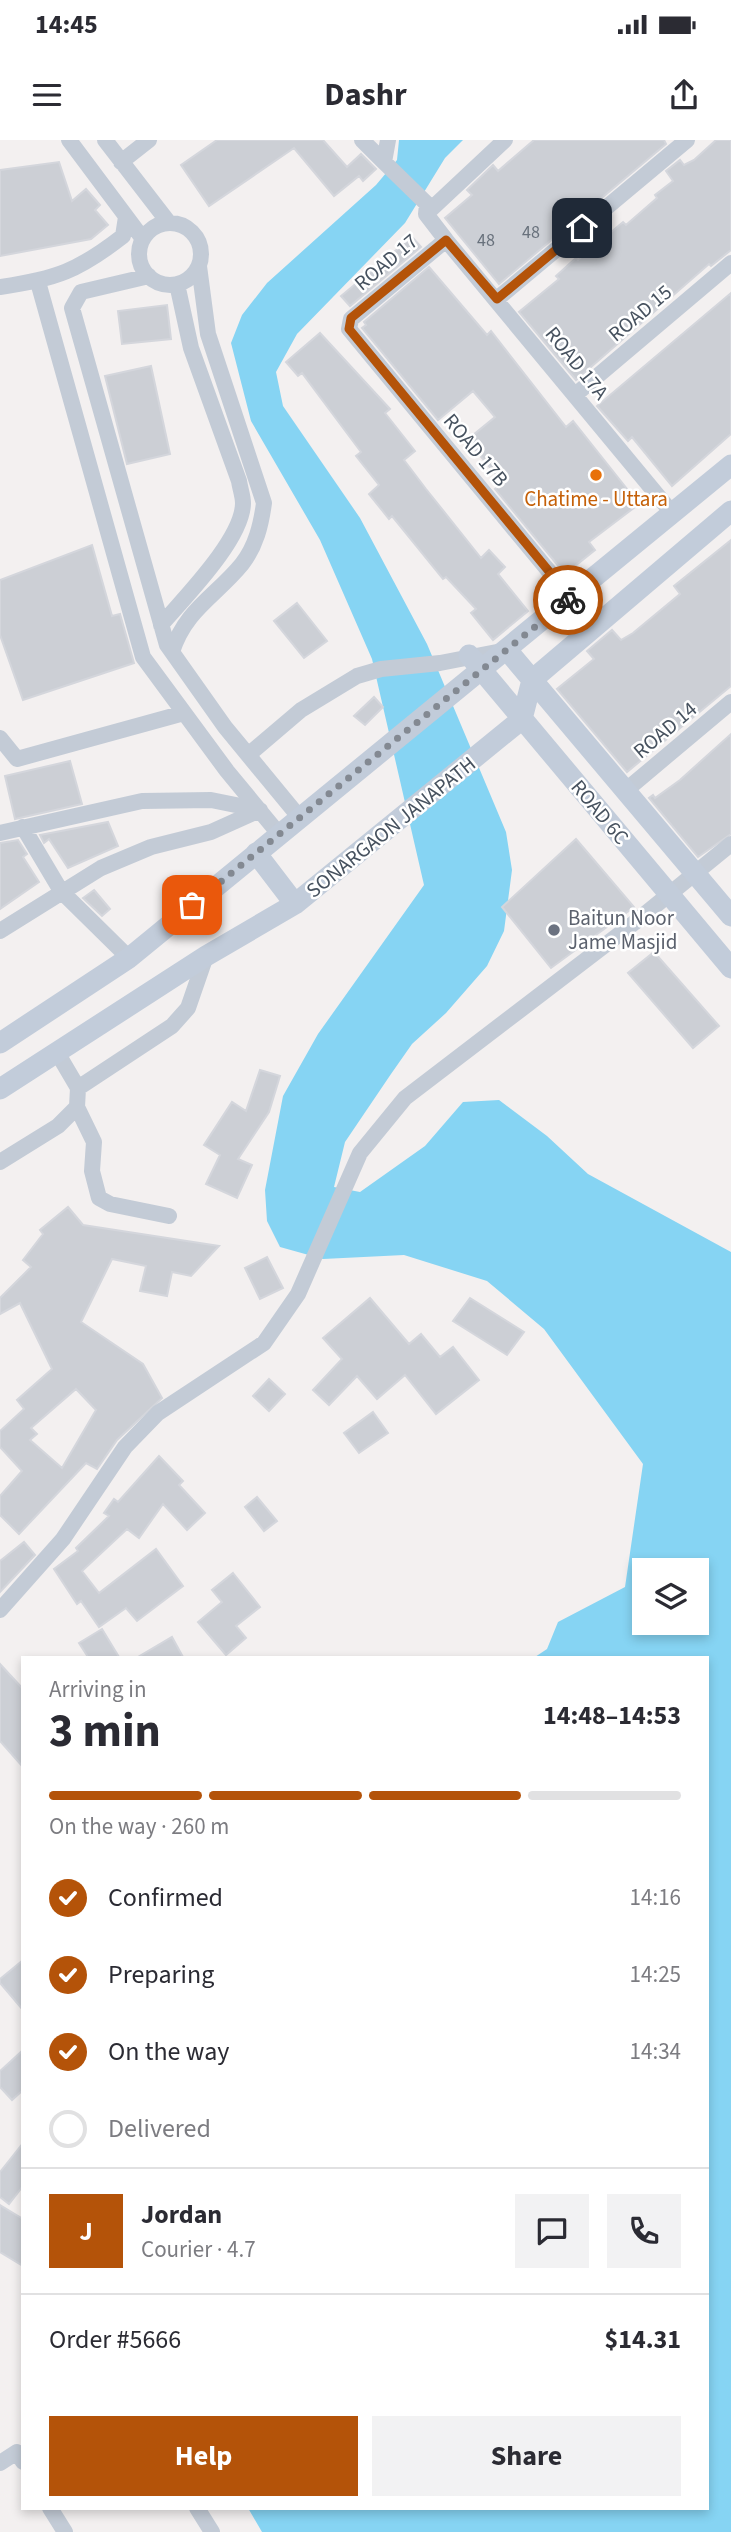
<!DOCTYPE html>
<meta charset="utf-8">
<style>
body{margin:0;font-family:"Source Sans 3",sans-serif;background:#f2f2f3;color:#2b2b33;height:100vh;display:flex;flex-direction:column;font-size:26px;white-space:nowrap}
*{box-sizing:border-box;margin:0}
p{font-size:23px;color:#7c7c81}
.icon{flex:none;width:38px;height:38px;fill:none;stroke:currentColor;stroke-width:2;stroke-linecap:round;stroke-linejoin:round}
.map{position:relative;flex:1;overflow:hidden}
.panel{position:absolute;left:21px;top:1516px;width:688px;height:854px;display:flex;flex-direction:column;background:#fff;border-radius:0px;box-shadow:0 4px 10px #0003}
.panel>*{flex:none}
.buttons{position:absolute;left:632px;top:1418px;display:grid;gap:14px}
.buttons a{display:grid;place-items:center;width:77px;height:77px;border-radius:0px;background:#fff;box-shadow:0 4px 10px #0003;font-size:35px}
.pin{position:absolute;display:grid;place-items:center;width:60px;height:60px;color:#fff;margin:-30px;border-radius:14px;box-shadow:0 4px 10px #0006}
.courier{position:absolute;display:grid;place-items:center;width:70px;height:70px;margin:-35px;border:5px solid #b45309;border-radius:50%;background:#fff;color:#222;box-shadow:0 2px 9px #0007}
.headline em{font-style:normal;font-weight:700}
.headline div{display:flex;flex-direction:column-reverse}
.headline{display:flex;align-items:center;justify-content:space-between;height:119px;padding:0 28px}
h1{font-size:46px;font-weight:700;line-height:52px}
.bar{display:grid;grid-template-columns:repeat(4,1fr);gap:10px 7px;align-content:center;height:84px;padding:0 28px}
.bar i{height:9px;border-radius:5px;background:#e1e1e2}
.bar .current{background:#b45309}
.bar p{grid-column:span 4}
.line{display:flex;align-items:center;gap:18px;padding:0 28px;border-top:2px solid #e1e1e2}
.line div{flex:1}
.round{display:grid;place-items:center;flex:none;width:74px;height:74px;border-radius:0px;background:#f2f2f3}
ol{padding:0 28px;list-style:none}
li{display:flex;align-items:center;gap:21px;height:77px}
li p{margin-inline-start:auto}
li .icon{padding:7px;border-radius:50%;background:#b45309;color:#fff;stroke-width:4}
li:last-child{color:#7c7c81}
li i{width:38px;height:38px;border:4px solid #e1e1e2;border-radius:50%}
.action{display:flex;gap:14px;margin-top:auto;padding:14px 28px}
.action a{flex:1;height:80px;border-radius:0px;background:#b45309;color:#fff;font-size:28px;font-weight:700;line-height:80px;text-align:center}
.action a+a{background:#f2f2f3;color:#2b2b33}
.status{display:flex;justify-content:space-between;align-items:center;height:49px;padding:0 35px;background:#fff;direction:ltr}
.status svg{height:19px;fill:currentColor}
header{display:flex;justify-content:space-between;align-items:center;height:91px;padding:0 28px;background:#fff;font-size:32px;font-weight:700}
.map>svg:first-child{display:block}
.water{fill:#86d4f3;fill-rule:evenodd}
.building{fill:#cccfd5;stroke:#d4d6dc;stroke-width:2;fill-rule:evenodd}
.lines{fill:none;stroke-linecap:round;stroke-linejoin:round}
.street{stroke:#c3cbd6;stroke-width:16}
.secondary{stroke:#c2ccda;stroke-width:21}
.done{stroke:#838992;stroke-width:7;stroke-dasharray:0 12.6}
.route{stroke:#b45309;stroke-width:9}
.food-dot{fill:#e8710a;stroke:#fff;stroke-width:2.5}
.worship-dot{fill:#6b7280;stroke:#fff;stroke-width:2.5}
.labels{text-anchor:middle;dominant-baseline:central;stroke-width:5;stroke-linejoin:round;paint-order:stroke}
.number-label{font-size:18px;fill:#68717c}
.street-label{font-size:21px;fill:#47525f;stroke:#fff}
.food-label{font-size:21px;fill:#c56008;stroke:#fff}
.worship-label{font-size:21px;fill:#5b616d;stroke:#fff;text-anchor:start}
</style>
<div class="status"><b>14:45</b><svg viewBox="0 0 49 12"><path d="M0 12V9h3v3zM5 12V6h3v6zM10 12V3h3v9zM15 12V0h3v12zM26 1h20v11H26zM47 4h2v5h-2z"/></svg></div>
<header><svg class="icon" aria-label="menu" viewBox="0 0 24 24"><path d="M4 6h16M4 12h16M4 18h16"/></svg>Dashr<svg class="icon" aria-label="share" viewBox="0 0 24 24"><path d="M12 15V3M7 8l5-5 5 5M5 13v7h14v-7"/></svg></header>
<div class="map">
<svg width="731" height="2392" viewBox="0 0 731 2392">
<rect width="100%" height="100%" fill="#f3f0f0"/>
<path class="water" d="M399,0H463L445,18L405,83L297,194L276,232L283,266L360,378L427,504L506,692L512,730L504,791L487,826L446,873L412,904L391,934L345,1002L334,1047L360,1052L425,1006L463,962L499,960L547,996L588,1034L731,1112V2392H262L248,2368H707V1517H535L547,1509L558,1482L625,1447L643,1324L544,1189L487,1141L404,1115L323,1119L280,1107L267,1081L265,1050L283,956L318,894L424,745L372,519L320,400L251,281L231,203L242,175L267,143L376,45L397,20ZM644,1430H696V1482H644Z"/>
<path class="building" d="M217,0H323L347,27L361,14L376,29L363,41L359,36L334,56L294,8L209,66L181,25Z
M534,0H664L666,4L499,144L445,78L472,55L467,50L493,25L498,31Z
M716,0H731V110L711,126L709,124L576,240L519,172L559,139L556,136L576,118L578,120L623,82L626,85L657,58L655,55L673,41L666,31L680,20L684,25L694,20Z
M59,22L72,61L86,49L100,65L95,70L108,85L91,99L0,116V30Z
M412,97L421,107L350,166L341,156Z
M429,127L487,195L491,191L566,287L573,281L639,364L589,402L595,410L565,434L495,349L503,343L467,300L495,277L473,251L438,280L362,188L366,185L364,182Z
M731,153V294L672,346L632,297L628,301L597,266Z
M167,165L171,199L122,204L118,171Z
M320,193L390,269L385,273L415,311L404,320L426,349L481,418L489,410L505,427L498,434L528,471L493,500L471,473L476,469L446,437L443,439L392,376L389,379L369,354L379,345L356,316L361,312L302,233L298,236L286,222Z
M151,226L170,314L127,324L105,236Z
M731,400V546L627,632L557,549L594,519L587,511L612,490L621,500L633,493L680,454L674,446Z
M92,405L112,476L120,474L134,523L23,560L0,495V440Z
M297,463L327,501L304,518L274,481Z
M374,557L383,567L365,585L354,576Z
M731,594V694L698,717L649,658L653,655L655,658L680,640Z
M70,621L82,664L15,679L5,636Z
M108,682L118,706L68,728L49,699L44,703L40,695Z
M576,699L634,767L551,828L502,767Z
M18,700L27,714L23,717L39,742L0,769V703Z
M94,750L110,769L102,776L83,758Z
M654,812L719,886L693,908L628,833Z
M260,930L280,936L269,972L238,1019L252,1025L237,1058L206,1044L220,1015L204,1005L232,962L246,971Z
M68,1067L83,1085L219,1106L191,1136L172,1132L167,1156L140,1151L146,1126L112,1119L81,1182L143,1224L162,1258L117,1300L97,1329L86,1323L19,1394L0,1375V1356L22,1331L0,1307V1291L24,1269L17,1260L52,1229L20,1163L0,1174V1158L31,1127L23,1120L43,1094L40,1090ZM76,1249L96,1270L62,1328L30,1300L37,1294L31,1288Z
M267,1117L283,1148L260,1159L245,1128Z
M370,1158L409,1204L421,1194L440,1217L453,1207L479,1240L436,1274L405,1235L377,1259L357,1236L329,1265L313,1250L342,1219L323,1198Z
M470,1158L524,1192L507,1215L453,1181Z
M269,1239L285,1254L269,1271L253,1256Z
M373,1272L388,1293L359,1313L344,1293Z
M159,1316L183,1341L179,1345L205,1373L187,1390L163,1364L139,1398L127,1389L82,1431L99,1453L156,1409L183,1446L137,1481L126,1468L99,1487L81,1461L77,1464L54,1429L78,1411L76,1408L109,1376L104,1373L114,1359L118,1362Z
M257,1357L277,1381L264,1391L245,1367Z
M24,1402L35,1415L0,1452V1421Z
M233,1433L260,1467L236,1486L246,1498L226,1515L198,1482L222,1462L212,1450Z
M102,1489L119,1517H88L79,1503Z
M172,1497L183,1517H138Z
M0,1524L23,1549V1627L0,1601Z
M23,1820V1870L0,1843V1839Z
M23,1910V1950L12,1960L0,1947V1931Z
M23,2003V2046L9,2064L0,2057V2032Z
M0,2065L23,2079V2126L0,2112Z"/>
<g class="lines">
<path class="street" d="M69,0L143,99
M105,0L169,83
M362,0L384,22L388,0
M505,0L426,74L446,100L351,179L349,189L571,458
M121,22L149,0
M384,22L427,64L426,74
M139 114a31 31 0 1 1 62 0a31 31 0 1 1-62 0Z
M446,100L673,374
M149,136L81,152L72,168L167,505L225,587L300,678
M38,142L143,517L227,631L279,694
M0,147C56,139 78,131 123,96L126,77
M497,159L687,0
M575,255L731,123
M161,485C184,458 243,399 243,363C243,356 240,348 239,341L191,208L177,144
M172,512C185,470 216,456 242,424C256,406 261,385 264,363L208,194L199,126
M0,598L17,619L184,573
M248,615L301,570L357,536L381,529L440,523L507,510
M625,651L731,562
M23,687L61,751L129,818
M0,693L142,661L211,660L260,670
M0,791L101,728L151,707L211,692L260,670
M78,948L172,886L188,868L206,816
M77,967L94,1002L92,1031L99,1058L110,1064L169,1076
M0,1022L58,986L77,967L78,948L58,914
M0,1470L63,1399L125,1307L158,1273L264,1203L298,1154L360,1013L405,958L634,783L731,704
M0,2323L17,2312L23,2322
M50,2368L65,2392
M197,2368L212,2392"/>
<path class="secondary" d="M507,510L731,776
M469,515L731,828
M256,713L295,764
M0,903L129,818L731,325
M0,949L206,816L295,764L522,579L532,540L731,371"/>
</g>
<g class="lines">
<path class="done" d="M192,765L568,460"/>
<path class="route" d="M568,460L571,458L349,189L351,178L446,100L497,159L582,88"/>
</g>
<circle class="food-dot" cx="596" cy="335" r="7"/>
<circle class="worship-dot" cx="554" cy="790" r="7"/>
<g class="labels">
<g class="number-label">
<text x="531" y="92">48</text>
<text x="486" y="100">48</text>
</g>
<g class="street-label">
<text transform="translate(386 122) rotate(-40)">ROAD 17</text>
<text transform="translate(640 173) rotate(-40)">ROAD 15</text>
<text transform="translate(577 223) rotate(51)">ROAD 17A</text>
<text transform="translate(476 310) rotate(50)">ROAD 17B</text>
<text transform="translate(665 590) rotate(-40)">ROAD 14</text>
<text transform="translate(600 672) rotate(50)">ROAD 6C</text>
<text transform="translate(391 687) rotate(-39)">SONARGAON JANAPATH</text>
</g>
<g class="food-label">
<text x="596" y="359">Chatime - Uttara</text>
</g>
<g class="worship-label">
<text x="568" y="778">Baitun Noor<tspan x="568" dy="24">Jame Masjid</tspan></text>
</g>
</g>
</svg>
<div class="buttons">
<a><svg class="icon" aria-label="layers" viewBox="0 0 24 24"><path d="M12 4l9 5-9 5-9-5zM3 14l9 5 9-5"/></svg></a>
</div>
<div class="pin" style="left:192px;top:765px;background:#ea580c"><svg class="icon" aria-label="bag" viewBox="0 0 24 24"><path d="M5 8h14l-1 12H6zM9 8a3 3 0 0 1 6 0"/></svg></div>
<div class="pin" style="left:582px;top:88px;background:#1f2937"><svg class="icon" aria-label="home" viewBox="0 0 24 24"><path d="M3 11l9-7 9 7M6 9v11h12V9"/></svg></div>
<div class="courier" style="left:568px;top:460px"><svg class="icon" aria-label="bike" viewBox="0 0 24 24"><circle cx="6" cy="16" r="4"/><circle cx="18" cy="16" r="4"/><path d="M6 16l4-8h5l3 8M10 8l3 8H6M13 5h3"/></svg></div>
<section class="panel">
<div class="headline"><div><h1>3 min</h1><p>Arriving in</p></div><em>14:48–14:53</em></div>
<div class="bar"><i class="current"></i><i class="current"></i><i class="current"></i><i></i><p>On the way · 260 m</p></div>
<ol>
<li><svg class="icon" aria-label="check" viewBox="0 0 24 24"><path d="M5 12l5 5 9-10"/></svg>Confirmed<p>14:16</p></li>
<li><svg class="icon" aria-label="check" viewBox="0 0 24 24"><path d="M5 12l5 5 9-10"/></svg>Preparing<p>14:25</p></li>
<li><svg class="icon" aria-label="check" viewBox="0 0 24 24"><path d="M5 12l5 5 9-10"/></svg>On the way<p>14:34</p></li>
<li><i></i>Delivered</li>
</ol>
<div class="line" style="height:126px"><b class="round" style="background:#b45309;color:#fff">J</b><div><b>Jordan</b><p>Courier · 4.7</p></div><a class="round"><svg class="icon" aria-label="chat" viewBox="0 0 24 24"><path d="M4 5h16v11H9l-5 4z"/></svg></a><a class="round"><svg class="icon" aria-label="phone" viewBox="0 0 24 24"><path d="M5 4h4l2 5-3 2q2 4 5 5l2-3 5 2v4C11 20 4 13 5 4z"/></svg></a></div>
<div class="line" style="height:91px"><div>Order #5666</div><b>$14.31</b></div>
<div class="action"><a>Help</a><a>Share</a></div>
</section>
</div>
